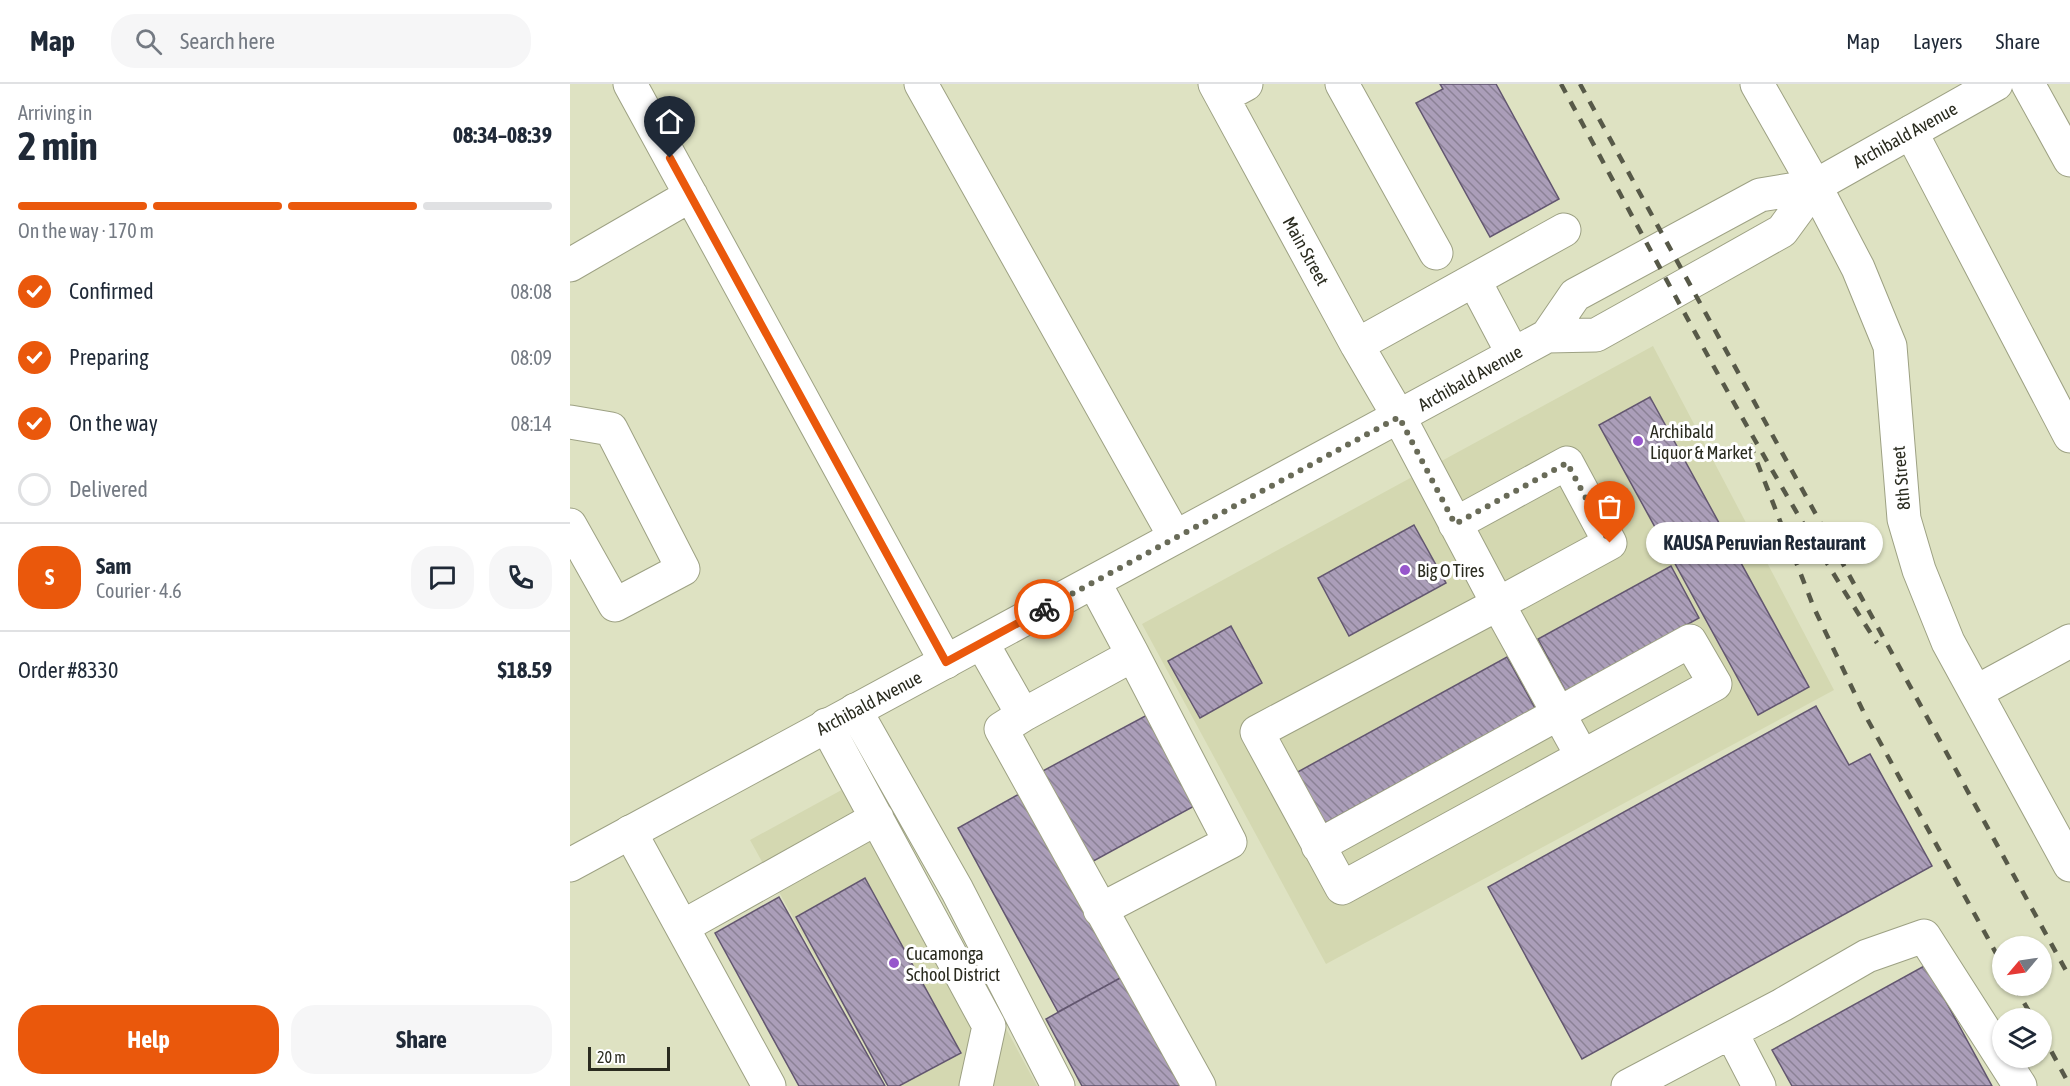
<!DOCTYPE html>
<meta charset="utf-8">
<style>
body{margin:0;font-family:"Asap Condensed",sans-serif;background:#f6f6f7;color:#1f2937;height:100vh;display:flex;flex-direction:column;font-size:22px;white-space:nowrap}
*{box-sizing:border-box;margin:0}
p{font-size:20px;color:#747a83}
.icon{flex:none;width:33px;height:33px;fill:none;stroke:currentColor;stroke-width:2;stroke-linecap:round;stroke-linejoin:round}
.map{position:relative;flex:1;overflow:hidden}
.panel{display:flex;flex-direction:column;background:#fff;width:570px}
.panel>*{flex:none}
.needle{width:39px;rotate:241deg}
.fabs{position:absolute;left:1422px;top:852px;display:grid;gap:12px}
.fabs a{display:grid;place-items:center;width:60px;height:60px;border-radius:50%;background:#fff;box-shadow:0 2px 4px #0004;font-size:30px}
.scale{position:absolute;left:18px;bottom:15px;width:82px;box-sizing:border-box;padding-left:6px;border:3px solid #2a2b1f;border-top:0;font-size:16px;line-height:21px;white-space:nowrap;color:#2a2b1f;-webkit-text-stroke:4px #fff;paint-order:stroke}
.pin{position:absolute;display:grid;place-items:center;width:51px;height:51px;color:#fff;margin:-62px -26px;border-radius:50% 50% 50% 0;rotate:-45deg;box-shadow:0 0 6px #0007}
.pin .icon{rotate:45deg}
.courier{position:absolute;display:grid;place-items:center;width:60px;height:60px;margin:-30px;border:4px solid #ea580c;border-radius:50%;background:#fff;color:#222;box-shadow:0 2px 8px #0007}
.bubble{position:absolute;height:42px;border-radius:21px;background:#fff;box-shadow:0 2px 4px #0004;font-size:20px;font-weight:700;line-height:42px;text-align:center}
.summary em{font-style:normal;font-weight:700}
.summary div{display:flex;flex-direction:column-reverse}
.summary{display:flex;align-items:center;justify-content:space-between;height:102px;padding:0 18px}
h1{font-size:39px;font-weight:700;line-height:45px}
.bar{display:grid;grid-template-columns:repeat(4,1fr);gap:9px 6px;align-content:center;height:72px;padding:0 18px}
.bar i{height:8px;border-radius:4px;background:#e0e1e3}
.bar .selected{background:#ea580c}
.bar p{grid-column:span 4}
.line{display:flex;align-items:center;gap:15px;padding:0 18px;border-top:2px solid #e0e1e3}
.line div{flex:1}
.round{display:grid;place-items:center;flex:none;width:63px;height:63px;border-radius:24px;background:#f6f6f7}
ol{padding:0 18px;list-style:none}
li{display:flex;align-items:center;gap:18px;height:66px}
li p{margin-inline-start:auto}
li .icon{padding:6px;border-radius:50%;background:#ea580c;color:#fff;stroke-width:4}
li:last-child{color:#747a83}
li i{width:33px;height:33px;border:3px solid #e0e1e3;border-radius:50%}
.cta{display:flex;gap:12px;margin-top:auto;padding:12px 18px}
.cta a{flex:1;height:69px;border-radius:24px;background:#ea580c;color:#fff;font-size:24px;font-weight:700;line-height:69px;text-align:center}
.cta a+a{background:#f6f6f7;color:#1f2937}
header{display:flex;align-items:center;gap:36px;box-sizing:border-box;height:84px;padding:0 30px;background:#fff;border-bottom:2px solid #e0e1e3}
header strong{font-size:28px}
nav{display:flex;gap:33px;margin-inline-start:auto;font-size:21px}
.search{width:420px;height:54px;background:#f6f6f7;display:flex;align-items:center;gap:15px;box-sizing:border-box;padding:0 21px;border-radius:24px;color:#747a83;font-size:22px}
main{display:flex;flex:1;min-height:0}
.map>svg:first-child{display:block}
.built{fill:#d4d8b1}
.building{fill:url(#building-back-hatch);stroke:#62566f;stroke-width:1.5}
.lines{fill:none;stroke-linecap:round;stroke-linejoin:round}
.minor-casing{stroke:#9da183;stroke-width:35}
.major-casing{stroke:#9da183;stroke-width:35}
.minor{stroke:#fff;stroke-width:33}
.major{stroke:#fff;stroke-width:33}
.rail{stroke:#575948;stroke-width:4.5;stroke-dasharray:10 10;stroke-linecap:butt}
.done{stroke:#696b58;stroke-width:6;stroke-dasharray:0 10.8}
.route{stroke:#ea580c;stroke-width:8}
.poi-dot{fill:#9756cc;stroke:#fff;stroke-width:2}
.labels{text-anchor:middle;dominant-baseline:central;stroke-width:6;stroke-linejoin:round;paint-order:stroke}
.street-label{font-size:18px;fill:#2a2b1f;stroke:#fff}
.poi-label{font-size:18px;fill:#2a2b1f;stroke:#fff;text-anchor:start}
</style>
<header>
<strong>Map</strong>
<div class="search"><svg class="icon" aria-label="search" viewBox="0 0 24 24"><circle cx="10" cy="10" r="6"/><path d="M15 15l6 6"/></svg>Search here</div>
<nav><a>Map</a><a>Layers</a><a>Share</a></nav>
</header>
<main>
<section class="panel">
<div class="summary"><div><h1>2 min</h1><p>Arriving in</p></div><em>08:34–08:39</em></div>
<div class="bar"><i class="selected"></i><i class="selected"></i><i class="selected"></i><i></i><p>On the way · 170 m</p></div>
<ol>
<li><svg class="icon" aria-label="check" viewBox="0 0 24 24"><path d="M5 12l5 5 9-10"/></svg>Confirmed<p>08:08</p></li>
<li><svg class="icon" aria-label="check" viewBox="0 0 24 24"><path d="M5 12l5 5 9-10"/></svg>Preparing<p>08:09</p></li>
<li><svg class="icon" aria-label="check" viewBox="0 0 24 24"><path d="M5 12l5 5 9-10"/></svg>On the way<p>08:14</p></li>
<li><i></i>Delivered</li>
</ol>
<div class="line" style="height:108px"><b class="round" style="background:#ea580c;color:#fff">S</b><div><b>Sam</b><p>Courier · 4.6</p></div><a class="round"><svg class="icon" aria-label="chat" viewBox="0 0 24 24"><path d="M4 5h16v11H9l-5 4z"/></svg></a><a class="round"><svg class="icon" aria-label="phone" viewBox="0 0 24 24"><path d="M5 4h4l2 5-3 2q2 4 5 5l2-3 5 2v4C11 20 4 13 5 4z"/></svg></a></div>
<div class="line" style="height:78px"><div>Order #8330</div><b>$18.59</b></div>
<div class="cta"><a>Help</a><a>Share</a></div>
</section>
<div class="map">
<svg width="1500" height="1002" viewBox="0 0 1500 1002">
<defs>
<pattern id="building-back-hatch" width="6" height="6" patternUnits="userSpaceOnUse" patternTransform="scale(1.5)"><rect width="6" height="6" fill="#ab9eb9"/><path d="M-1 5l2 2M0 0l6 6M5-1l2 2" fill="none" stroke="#8b8196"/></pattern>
</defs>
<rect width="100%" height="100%" fill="#dee2c2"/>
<path class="built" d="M1083,262L1264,606L756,880L572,540Z
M299,691L467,1002H317L180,756Z"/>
<path class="building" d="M870,0H926L989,115L920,153L846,19L873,5Z
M1080,313L1239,603L1188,631L1029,341Z
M844,441L876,499L779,552L748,494Z
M1101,482L1129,534L996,608L968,555Z
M661,542L692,599L630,634L598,577Z
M937,573L965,624L752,741L724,690Z
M1246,622L1279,681L1300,670L1362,782L1012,975L918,803Z
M579,630L628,720L518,780L469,689Z
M451,709L552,893L488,928L388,744Z
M295,794L391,969L329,1002H318L226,833Z
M209,813L222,836L315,1002H229L145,849Z
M1356,881L1422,1002H1222L1202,966Z
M552,893L611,1002H512L476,935Z"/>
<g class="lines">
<g class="minor-casing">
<path id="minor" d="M60,0L376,578
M351,0L605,453
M645,0L787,261L829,333L928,520L687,648L772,804L1145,600L1120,557L748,762
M772,0L866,169
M1187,0L1245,102L1288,184L1320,262L1334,435L1349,486L1378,558L1500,781
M1458,0L1500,76
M652,13L676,0
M1341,48L1500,352
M0,181L121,111
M904,196L943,270
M787,261L994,146
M0,338L41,345L113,485L45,521L0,441
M885,440L997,379L1040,459L928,520L1012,672
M412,559L453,631L431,645L629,1002
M1406,608L1500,557
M285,626L387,806L488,1002
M453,631L563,571L524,498
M256,641L419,942L406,1002
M60,748L112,843L307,734
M530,826L660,758L563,571
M112,843L199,1002
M1161,948L1189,1002
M1058,1002L1212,921L1297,872L1354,852L1450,1002"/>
</g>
<g class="major-casing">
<path id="major" d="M977,252L1026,251L1139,188L1212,147L1245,102
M0,781L977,252L1005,211L1190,111L1245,102L1426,0"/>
</g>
<use href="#minor" class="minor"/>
<use href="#major" class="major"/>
<path class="rail" d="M991,0C1093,188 1191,379 1307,559
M1010,0L1500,894
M1180,360L1244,524L1294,629L1432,880
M1444,902L1463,934
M1472,950L1500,1002"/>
</g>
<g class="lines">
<path class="done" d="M474,525L829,333L885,440L997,379L1040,459"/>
<path class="route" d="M100,74L376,578L474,525"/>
</g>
<g class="poi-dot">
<circle cx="1068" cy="357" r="6"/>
<circle cx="835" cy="486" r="6"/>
<circle cx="324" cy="879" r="6"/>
</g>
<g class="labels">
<g class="street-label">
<text transform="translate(1335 51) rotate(-29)">Archibald Avenue</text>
<text transform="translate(736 167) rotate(61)">Main Street</text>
<text transform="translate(900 294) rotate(-29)">Archibald Avenue</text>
<text transform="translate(1331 394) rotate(-95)">8th Street</text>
<text transform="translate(299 619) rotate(-28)">Archibald Avenue</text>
</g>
<g class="poi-label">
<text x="1080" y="347">Archibald<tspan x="1080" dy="21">Liquor &amp; Market</tspan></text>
<text x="847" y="486">Big O Tires</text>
<text x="336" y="869">Cucamonga<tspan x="336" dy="21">School District</tspan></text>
</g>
</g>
</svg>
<div class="fabs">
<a><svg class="needle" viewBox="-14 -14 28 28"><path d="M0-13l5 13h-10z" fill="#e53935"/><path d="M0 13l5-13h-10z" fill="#747a83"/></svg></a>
<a><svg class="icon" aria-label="layers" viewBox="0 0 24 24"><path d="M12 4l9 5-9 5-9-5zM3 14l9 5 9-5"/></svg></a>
</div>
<div class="scale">20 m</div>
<div class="pin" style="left:1040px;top:459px;background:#ea580c"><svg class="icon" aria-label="bag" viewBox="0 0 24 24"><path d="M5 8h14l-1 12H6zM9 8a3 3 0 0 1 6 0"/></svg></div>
<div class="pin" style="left:100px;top:74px;background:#1f2937"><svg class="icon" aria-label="home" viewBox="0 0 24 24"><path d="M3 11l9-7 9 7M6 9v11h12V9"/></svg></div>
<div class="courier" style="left:474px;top:525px"><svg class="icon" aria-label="bike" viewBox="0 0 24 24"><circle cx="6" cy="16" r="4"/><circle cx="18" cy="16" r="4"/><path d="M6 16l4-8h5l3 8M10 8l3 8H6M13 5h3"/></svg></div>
<div class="bubble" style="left:1076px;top:438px;width:237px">KAUSA Peruvian Restaurant</div>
</div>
</main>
